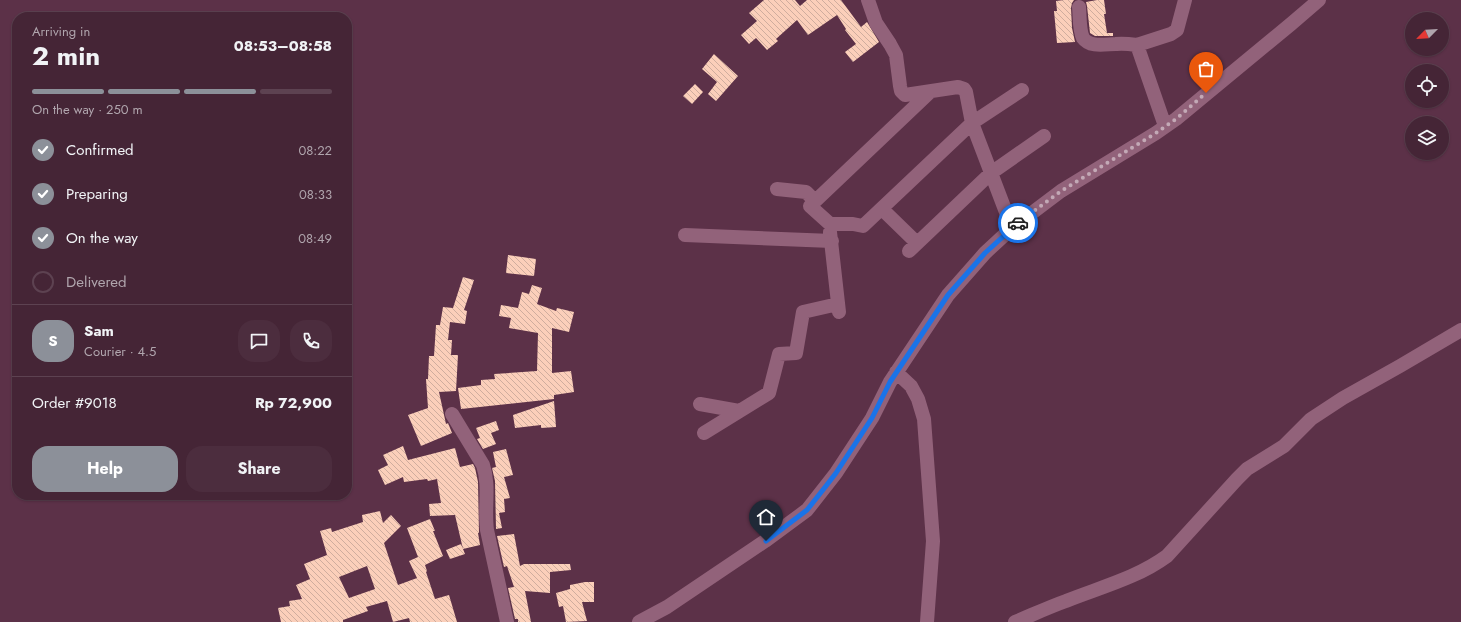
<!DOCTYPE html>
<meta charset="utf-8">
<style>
body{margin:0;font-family:Jost,sans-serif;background:#4c2d3e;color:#f1f3f6;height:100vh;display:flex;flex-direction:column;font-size:15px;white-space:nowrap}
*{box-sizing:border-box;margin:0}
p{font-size:13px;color:#b0a5ad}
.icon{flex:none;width:22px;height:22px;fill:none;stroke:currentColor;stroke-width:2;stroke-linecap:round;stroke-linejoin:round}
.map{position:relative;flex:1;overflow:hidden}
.details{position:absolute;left:12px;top:12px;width:340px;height:488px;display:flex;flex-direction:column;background:#452536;border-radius:16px;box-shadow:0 1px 3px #0004,0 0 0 1px #5d4251}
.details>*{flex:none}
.needle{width:26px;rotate:246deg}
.controls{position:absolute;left:1405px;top:12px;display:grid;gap:8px}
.controls a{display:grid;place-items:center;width:44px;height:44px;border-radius:50%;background:#452536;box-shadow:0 1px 3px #0004,0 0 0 1px #5d4251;font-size:20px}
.pin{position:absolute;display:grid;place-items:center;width:34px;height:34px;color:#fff;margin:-41px -17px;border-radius:50% 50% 50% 0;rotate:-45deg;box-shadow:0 0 4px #0007}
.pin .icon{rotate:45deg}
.courier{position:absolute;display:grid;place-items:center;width:40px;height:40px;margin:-20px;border:3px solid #1a73e8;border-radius:50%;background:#fff;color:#222;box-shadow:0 1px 5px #0007}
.overview em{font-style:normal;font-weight:700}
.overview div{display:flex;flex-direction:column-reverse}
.overview{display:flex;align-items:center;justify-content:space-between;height:68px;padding:0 20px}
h1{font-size:26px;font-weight:700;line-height:30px}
.bar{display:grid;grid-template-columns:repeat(4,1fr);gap:6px 4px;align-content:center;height:48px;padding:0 20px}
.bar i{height:5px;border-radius:3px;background:#5d4251}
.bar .selected{background:#8c9099}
.bar p{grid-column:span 4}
.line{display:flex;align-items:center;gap:10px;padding:0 20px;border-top:1px solid #5d4251}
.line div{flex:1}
.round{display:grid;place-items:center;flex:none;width:42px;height:42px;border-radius:16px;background:#4c2d3e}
ol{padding:0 20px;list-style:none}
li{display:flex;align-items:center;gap:12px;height:44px}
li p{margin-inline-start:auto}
li .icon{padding:4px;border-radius:50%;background:#8c9099;color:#fff;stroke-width:4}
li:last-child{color:#b0a5ad}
li i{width:22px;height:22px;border:2px solid #5d4251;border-radius:50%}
.primary-button{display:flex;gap:8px;margin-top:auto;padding:8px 20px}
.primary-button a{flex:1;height:46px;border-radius:16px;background:#8c9099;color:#fff;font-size:16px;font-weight:700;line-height:46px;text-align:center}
.primary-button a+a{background:#4c2d3e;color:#f1f3f6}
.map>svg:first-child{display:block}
.building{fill:url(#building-back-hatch);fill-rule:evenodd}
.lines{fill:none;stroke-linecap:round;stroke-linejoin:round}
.minor{stroke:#92627a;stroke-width:14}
.done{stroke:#c3a9b6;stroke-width:4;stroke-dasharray:0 7.2}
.route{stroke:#1a73e8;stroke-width:5}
</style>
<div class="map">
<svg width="1461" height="622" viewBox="0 0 1461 622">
<defs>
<pattern id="building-back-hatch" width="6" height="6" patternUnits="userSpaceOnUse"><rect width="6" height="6" fill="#fbcfba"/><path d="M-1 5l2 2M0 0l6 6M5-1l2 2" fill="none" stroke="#cfad9e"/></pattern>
</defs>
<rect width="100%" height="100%" fill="#5c3148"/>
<path class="building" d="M764,0H795L800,6L807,0H841L861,27L867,22L879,42L853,62L845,52L856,44L845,30L846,29L837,15L808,35L797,20L776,39L778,41L767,50L756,38L749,44L741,35L757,21L749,13Z
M1064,0H1074L1072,3L1071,8L1072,28L1075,42L1057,43L1054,11H1057L1056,1Z
M1097,0H1104L1106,14H1104L1107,33H1113V36H1095L1090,33L1087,6L1086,2Z
M714,54L738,76L716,101L708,94L717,82L702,69Z
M695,84L703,92L692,104L683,96Z
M508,255L536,259L534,276L506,273Z
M463,277L474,280L464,310L467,311L465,324L450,322L448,340H452L451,355H458L456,391L439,392L446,424L448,423L452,433L421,446L408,415L428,408L426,379H428L429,356H434L436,325H440L443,307L453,308Z
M532,285L542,288L537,304L556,311L557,308L574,312L569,332L552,328V373L571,371L574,392L554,395V399L461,409L458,388L481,385V380L495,379L494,374L537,371L538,333L509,328L511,318L499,316L501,305L518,308L522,292L529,294Z
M554,401L556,427L541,428V425L515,428L513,415Z
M496,421L499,430L491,433L496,444L483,449L477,439L480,438L476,428Z
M403,446L408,460L455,448L460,467L473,464L475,468L478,482L479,533H478L480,545L463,549L455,515L430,516L429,504L441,503L437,479L428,481L427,479L404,482L403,477L385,485L378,470L388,465L383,455Z
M506,449L513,475L504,477L510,498L504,499L505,512L499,513L502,528L496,529L495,481L492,468L496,467L493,452Z
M380,511L383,523L391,515L401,526L384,543L398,585L417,578L409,561L418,557L407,528L430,519L435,531H433L443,556L425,565L427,571L426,572L435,599L449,595L457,622H410L409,618L393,622L387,601L366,607L368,611L343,620V622H281L278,608L290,606L289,601L302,599L296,585L310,579L304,564L327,555L320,531L331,528L332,532L363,522L362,515ZM367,566L375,589L349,598L339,577Z
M514,534L520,566L524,564H570L571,570L550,572V593L525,591L531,622H518V619H515L508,588L514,587L507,566L504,567L497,536Z
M461,544L465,554L450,559L446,550Z
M585,582H594V602H582L587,621L566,622L563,606L559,607L556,593L570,589V585Z"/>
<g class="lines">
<path class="minor" d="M868,0L876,23L890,44L896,55L900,86L901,91L905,95L958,87L964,89L966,92L972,123L1012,228
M1079,7C1080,16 1079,30 1083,38C1090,48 1106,44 1116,44C1123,43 1130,44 1137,45L1165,126
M1137,45L1171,34L1177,30L1185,0
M930,92L810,206L830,224H853L863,226L972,123L1022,90
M777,189L806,192L815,201
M882,209L917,243
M830,232L839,312
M685,235L832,241
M909,251L991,173L1044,136
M896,372L911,386L918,399L924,419L933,541L927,622
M700,404L739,411
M452,414L483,465C490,486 484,508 487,530L507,622
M704,433L769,393L779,354L796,353L803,312L838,304
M639,622L667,607L765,541L807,510L836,473L872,418L890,382L948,295L985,253L1012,228L1061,191L1156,133L1176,119L1291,24L1319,0
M1015,622C1032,615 1049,607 1066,601C1101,587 1137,578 1167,556L1237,479L1247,469L1284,446L1311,419L1343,398L1400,366L1461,330"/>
</g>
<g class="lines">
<path class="done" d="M1018,223L1061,191L1156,133L1176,119L1206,93"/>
<path class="route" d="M766,541L807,510L826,486L836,473L872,418L890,382L948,295L985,253L1018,223"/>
</g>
</svg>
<div class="controls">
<a><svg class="needle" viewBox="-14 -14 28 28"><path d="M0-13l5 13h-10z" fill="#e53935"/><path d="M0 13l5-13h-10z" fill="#b0a5ad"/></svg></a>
<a><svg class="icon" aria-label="locate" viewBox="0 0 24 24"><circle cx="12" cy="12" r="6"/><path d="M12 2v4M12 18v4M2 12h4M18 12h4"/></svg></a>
<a><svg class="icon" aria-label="layers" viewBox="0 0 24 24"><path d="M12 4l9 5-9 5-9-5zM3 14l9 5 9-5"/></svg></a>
</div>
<div class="pin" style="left:1206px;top:93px;background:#ea580c"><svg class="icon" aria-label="bag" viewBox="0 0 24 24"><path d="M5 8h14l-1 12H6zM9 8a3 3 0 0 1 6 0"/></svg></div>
<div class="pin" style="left:766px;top:541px;background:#1f2937"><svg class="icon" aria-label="home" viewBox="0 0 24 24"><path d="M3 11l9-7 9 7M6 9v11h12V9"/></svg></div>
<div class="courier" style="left:1018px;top:223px"><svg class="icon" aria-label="car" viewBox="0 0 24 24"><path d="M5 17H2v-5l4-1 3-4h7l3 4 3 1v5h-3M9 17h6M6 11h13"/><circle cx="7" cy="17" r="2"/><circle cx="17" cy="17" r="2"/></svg></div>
<section class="details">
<div class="overview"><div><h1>2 min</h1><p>Arriving in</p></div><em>08:53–08:58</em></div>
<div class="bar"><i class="selected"></i><i class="selected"></i><i class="selected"></i><i></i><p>On the way · 250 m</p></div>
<ol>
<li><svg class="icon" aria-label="check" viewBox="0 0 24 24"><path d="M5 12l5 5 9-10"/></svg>Confirmed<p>08:22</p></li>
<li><svg class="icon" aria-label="check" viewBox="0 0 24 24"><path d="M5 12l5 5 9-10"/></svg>Preparing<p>08:33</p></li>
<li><svg class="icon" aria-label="check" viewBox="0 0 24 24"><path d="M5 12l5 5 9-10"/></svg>On the way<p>08:49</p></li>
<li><i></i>Delivered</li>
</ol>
<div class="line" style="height:72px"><b class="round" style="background:#8c9099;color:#fff">S</b><div><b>Sam</b><p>Courier · 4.5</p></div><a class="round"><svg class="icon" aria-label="chat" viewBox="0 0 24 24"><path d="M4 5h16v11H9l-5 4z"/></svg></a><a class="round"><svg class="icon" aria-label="phone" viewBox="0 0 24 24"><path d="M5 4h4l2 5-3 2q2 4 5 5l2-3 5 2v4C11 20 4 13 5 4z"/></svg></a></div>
<div class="line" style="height:52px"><div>Order #9018</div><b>Rp 72,900</b></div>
<div class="primary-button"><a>Help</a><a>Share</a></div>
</section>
</div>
